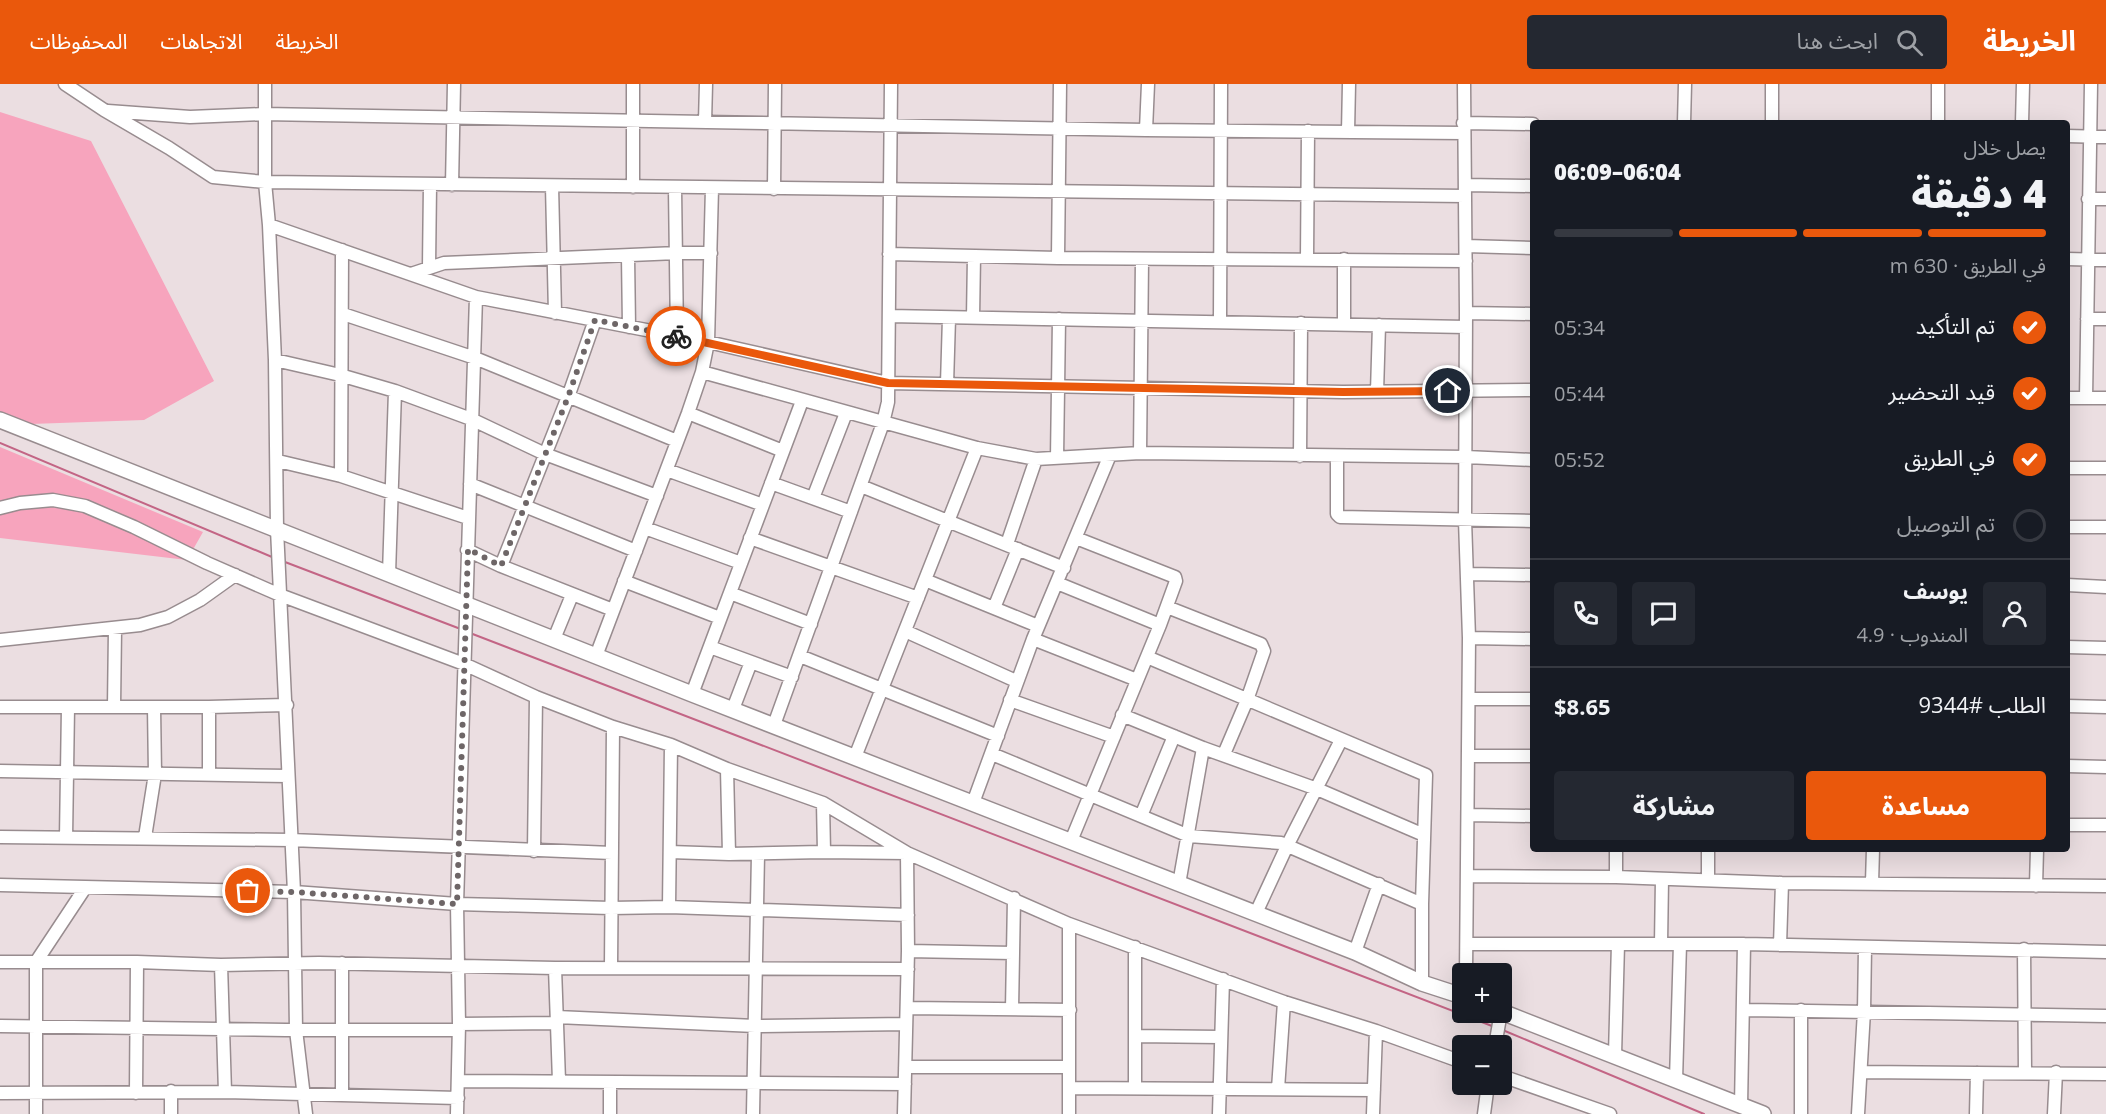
<!DOCTYPE html>
<html lang="ar">
<meta charset="utf-8">
<style>
body{margin:0;font-family:"Open Sans","Noto Sans Arabic",sans-serif;background:#242831;color:#f1f3f6;direction:rtl;height:100vh;display:flex;flex-direction:column;font-size:22px;white-space:nowrap}
*{box-sizing:border-box;margin:0}
p{font-size:20px;color:#9ea1a6}
.icon{flex:none;width:33px;height:33px;fill:none;stroke:currentColor;stroke-width:2;stroke-linecap:round;stroke-linejoin:round}
.map{position:relative;flex:1;overflow:hidden;direction:ltr}
.sheet{position:absolute;left:1530px;top:36px;width:540px;height:732px;display:flex;flex-direction:column;background:#171b24;border-radius:6px;box-shadow:0 6px 24px #0002;direction:rtl}
.sheet>*{flex:none}
.tools{position:absolute;left:1452px;top:879px;display:grid;gap:12px}
.tools a{display:grid;place-items:center;width:60px;height:60px;border-radius:6px;background:#171b24;box-shadow:0 6px 24px #0002;font-size:30px}
.pin{position:absolute;display:grid;place-items:center;width:51px;height:51px;color:#fff;margin:-26px;border:3px solid #fff;border-radius:50%;box-shadow:0 2px 6px #0007}
.courier{position:absolute;display:grid;place-items:center;width:60px;height:60px;margin:-30px;border:4px solid #ea580c;border-radius:50%;background:#fff;color:#222;box-shadow:0 2px 8px #0007}
.head em{font-style:normal;font-weight:800}
.head div{display:flex;flex-direction:column-reverse}
.head{display:flex;align-items:center;justify-content:space-between;height:102px;padding:0 24px}
h1{font-size:39px;font-weight:800;line-height:45px}
.bar{display:grid;grid-template-columns:repeat(4,1fr);gap:9px 6px;align-content:center;height:72px;padding:0 24px}
.bar i{height:8px;border-radius:4px;background:#363941}
.bar .current{background:#ea580c}
.bar p{grid-column:span 4}
.line{display:flex;align-items:center;gap:15px;padding:0 24px;border-top:2px solid #363941}
.line div{flex:1}
.round{display:grid;place-items:center;flex:none;width:63px;height:63px;border-radius:6px;background:#242831}
ol{padding:0 24px;list-style:none}
li{display:flex;align-items:center;gap:18px;height:66px}
li p{margin-inline-start:auto}
li .icon{padding:6px;border-radius:50%;background:#ea580c;color:#fff;stroke-width:4}
li:last-child{color:#9ea1a6}
li i{width:33px;height:33px;border:3px solid #363941;border-radius:50%}
.primary-button{display:flex;gap:12px;margin-top:auto;padding:12px 24px}
.primary-button a{flex:1;height:69px;border-radius:6px;background:#ea580c;color:#fff;font-size:24px;font-weight:800;line-height:69px;text-align:center}
.primary-button a+a{background:#242831;color:#f1f3f6}
header{display:flex;align-items:center;gap:36px;box-sizing:border-box;height:84px;padding:0 30px;background:#ea580c;color:#fff}
header strong{font-size:28px}
nav{display:flex;gap:33px;margin-inline-start:auto;font-size:21px}
.search{width:420px;height:54px;background:#242831;display:flex;align-items:center;gap:15px;box-sizing:border-box;padding:0 21px;border-radius:6px;color:#9ea1a6;font-size:22px}
.map>svg:first-child{display:block}
.green{fill:#f7a4bd}
.lines{fill:none;stroke-linecap:round;stroke-linejoin:round}
.stream{stroke:#c36585;stroke-width:2}
.minor-casing{stroke:#988c8f;stroke-width:15}
.major-casing{stroke:#988c8f;stroke-width:18}
.minor{stroke:#fff;stroke-width:12}
.major{stroke:#fff;stroke-width:15}
.done{stroke:#6e6667;stroke-width:6;stroke-dasharray:0 10.8}
.route{stroke:#ea580c;stroke-width:8}
</style>
<header>
<strong>الخريطة</strong>
<div class="search"><svg class="icon" aria-label="search" viewBox="0 0 24 24"><circle cx="10" cy="10" r="6"/><path d="M15 15l6 6"/></svg>ابحث هنا</div>
<nav><a>الخريطة</a><a>الاتجاهات</a><a>المحفوظات</a></nav>
</header>
<div class="map">
<svg width="2106" height="1030" viewBox="0 0 2106 1030">
<rect width="100%" height="100%" fill="#ebdee1"/>
<path class="green" d="M0,28L91,57L214,297L144,336L31,340L0,328Z
M0,363L203,448L187,476L0,454Z"/>
<g class="lines">
<path class="stream" d="M0,359L272,473
M285,478L458,544
M470,549L1492,942
M1505,947L1704,1030"/>
<g class="minor-casing">
<path id="minor" d="M65,0L104,26L169,64L213,93L265,98L1465,112
M265,0V98L269,141L476,213L708,258L702,288L688,329L596,572
M1464,0L1466,229L1465,436L1469,554L1466,890
M1772,0V39
M1938,0V39
M108,27L190,33L264,30L1146,46L1464,49
M705,38L706,0
M1463,39L1533,40
M1684,39L1685,0
M2022,39L2023,0
M1146,46L1148,0
M1348,48L1349,0
M2067,52L2106,53
M452,101L454,0
M1465,101L1533,102
M552,102L555,229
M633,103V0
M675,104L677,252
M712,104L708,258L888,299L1343,308L1533,306
M774,105L775,0
M2088,115H2106
M269,141L275,276L277,445L294,808L296,946L306,1030
M1466,162L1533,164
M889,170L1058,174L1466,177
M628,172L629,243
M1058,174L1060,0
M1307,175L1308,47
M2067,175L2106,176
M429,183L430,101
M411,190L444,179L677,169H711
M1466,229L1533,230
M343,230L475,274L677,357
M889,232L1466,243
M973,234L974,172
M2087,235H2106
M1220,238L1221,0
M1344,239V175
M275,276L340,291L395,307L471,335L545,370L657,412
M702,288L977,364L1036,375L1140,369L1466,373L1533,376
M947,300L949,234
M1377,308L1379,241
M2067,314H2106
M2086,314L2091,0
M688,329L783,367
M1140,369L1142,175
M1300,372L1301,239
M1337,372V430L1340,433L1533,437
M1057,374L1059,235
M278,377L341,392L468,434
M2067,384H2106
M667,386L763,421
M341,392L342,166
M771,399L851,428
M470,400L636,467
M861,402L1064,484
M813,414L846,329
M0,424L20,419L53,416L85,422L134,443L207,479L280,511L464,580L536,613L613,643L671,661L727,685L823,719L907,769L1069,840L1284,918L1376,947L1462,978
M2067,443H2106
M645,444L741,479
M750,454L918,514
M1007,460L1036,375
M467,466L501,482L613,526
M501,482L568,313L595,236
M389,490L395,307
M1468,490L1533,491
M925,496L1038,542
M624,497L720,534
M1057,499L1160,541
M2067,501L2106,503
M730,509L811,540
M1167,523L1261,560L1264,567L1247,616L1224,670
M994,524L1018,465
M905,547L1016,597
M1469,554L1533,555
M554,555L572,511
M1033,555L1137,596
M0,556L140,541L168,533L200,516L235,491
M710,563L792,593
M2067,563L2106,564
M800,572L998,652
M1147,573L1426,691L1422,820V899
M692,610L802,317
M1469,615H1533
M1010,616L1114,653
M2067,622L2106,623
M0,623H209L287,621
M114,623L115,545
M209,623V690
M733,625L751,578
M1122,631L1203,664L1317,705L1424,751
M774,641L883,339L888,318L891,0
M992,670L1189,752L1281,759L1422,820
M1469,672H1533
M855,673L977,364
M2067,682L2106,683
M0,687L288,692
M823,719L824,768
M973,719L1033,555L1110,371
M1468,731L1533,732
M1141,732L1174,652
M2067,741H2106
M0,753L291,756L612,769
M145,753L155,690L154,623
M66,754L68,623
M1071,757L1160,541L1176,497L1175,493L1076,454
M534,767L536,613
M670,768L729,770L727,685
M729,770L822,768L907,769L908,867L904,1030
M1468,792L1616,793L1782,799L2106,802
M1616,793V765
M1708,795V765
M1872,799L1873,765
M1179,800L1203,664
M0,801L294,808L457,820L611,824L669,823L908,831
M2036,802L2037,765
M669,823L671,661
M1256,829L1287,762L1341,656
M1069,840V1030
M1467,860H1744L2106,868
M1661,860L1662,795
M1780,861L1782,799
M2024,865L2025,988
M908,867L1013,869
M1355,868L1379,800
M0,878H137L221,881L319,879L555,884L908,885
M342,879V1010
M221,881L225,1008
M611,883L613,643
M555,884L559,997
M907,924L1070,926
M1012,925L1014,814
M1744,926L2106,932
M1801,926V1030
M557,933L755,942L906,940
M459,940L557,939
M0,942L286,946H459
M1135,952L1220,953
M1495,962L1501,928
M1615,971L1618,860
M905,983H1069
M1861,988L2106,990
M1502,992L1610,1030
M1676,996L1680,860
M458,997L905,1000
M610,998V1030
M1069,1004L1374,1006
M1135,1004V863
M1278,1005L1284,918
M0,1009L225,1008L458,1014
M136,1009L137,878
M1741,1022L1744,860
M36,1030V878L85,804
M171,1030V1007
M457,1030L459,940L457,820L476,213
M753,1030L758,770
M1219,1030L1223,895
M1373,1030L1376,947
M1484,1030L1488,1000
M1858,1030L1864,927L1865,864
M1976,1030L1977,989
M2054,1030L2056,988"/>
</g>
<g class="major-casing">
<path id="major" d="M0,336L692,610L1355,868L1422,899L1462,912
M1502,928L1763,1030"/>
</g>
<use href="#minor" class="minor"/>
<use href="#major" class="major"/>
</g>
<g class="lines">
<path class="done" d="M248,807L294,808L457,820L468,465L501,482L568,313L595,236L676,252"/>
<path class="route" d="M676,252L888,299L1343,308L1448,307"/>
</g>
</svg>
<div class="tools">
<a>+</a>
<a>−</a>
</div>
<div class="pin" style="left:248px;top:807px;background:#ea580c"><svg class="icon" aria-label="bag" viewBox="0 0 24 24"><path d="M5 8h14l-1 12H6zM9 8a3 3 0 0 1 6 0"/></svg></div>
<div class="pin" style="left:1448px;top:307px;background:#1f2937"><svg class="icon" aria-label="home" viewBox="0 0 24 24"><path d="M3 11l9-7 9 7M6 9v11h12V9"/></svg></div>
<div class="courier" style="left:676px;top:252px"><svg class="icon" aria-label="bike" viewBox="0 0 24 24"><circle cx="6" cy="16" r="4"/><circle cx="18" cy="16" r="4"/><path d="M6 16l4-8h5l3 8M10 8l3 8H6M13 5h3"/></svg></div>
<section class="sheet">
<div class="head"><div><h1>4 دقيقة</h1><p>يصل خلال</p></div><em>06:04–06:09</em></div>
<div class="bar"><i class="current"></i><i class="current"></i><i class="current"></i><i></i><p>في الطريق · 630 m</p></div>
<ol>
<li><svg class="icon" aria-label="check" viewBox="0 0 24 24"><path d="M5 12l5 5 9-10"/></svg>تم التأكيد<p>05:34</p></li>
<li><svg class="icon" aria-label="check" viewBox="0 0 24 24"><path d="M5 12l5 5 9-10"/></svg>قيد التحضير<p>05:44</p></li>
<li><svg class="icon" aria-label="check" viewBox="0 0 24 24"><path d="M5 12l5 5 9-10"/></svg>في الطريق<p>05:52</p></li>
<li><i></i>تم التوصيل</li>
</ol>
<div class="line" style="height:108px"><a class="round"><svg class="icon" aria-label="person" viewBox="0 0 24 24"><circle cx="12" cy="8" r="4"/><path d="M4 21q1-7 8-7t8 7"/></svg></a><div><b>يوسف</b><p>المندوب · 4.9</p></div><a class="round"><svg class="icon" aria-label="chat" viewBox="0 0 24 24"><path d="M4 5h16v11H9l-5 4z"/></svg></a><a class="round"><svg class="icon" aria-label="phone" viewBox="0 0 24 24"><path d="M5 4h4l2 5-3 2q2 4 5 5l2-3 5 2v4C11 20 4 13 5 4z"/></svg></a></div>
<div class="line" style="height:78px"><div>الطلب #9344</div><b>$8.65</b></div>
<div class="primary-button"><a>مساعدة</a><a>مشاركة</a></div>
</section>
</div>
